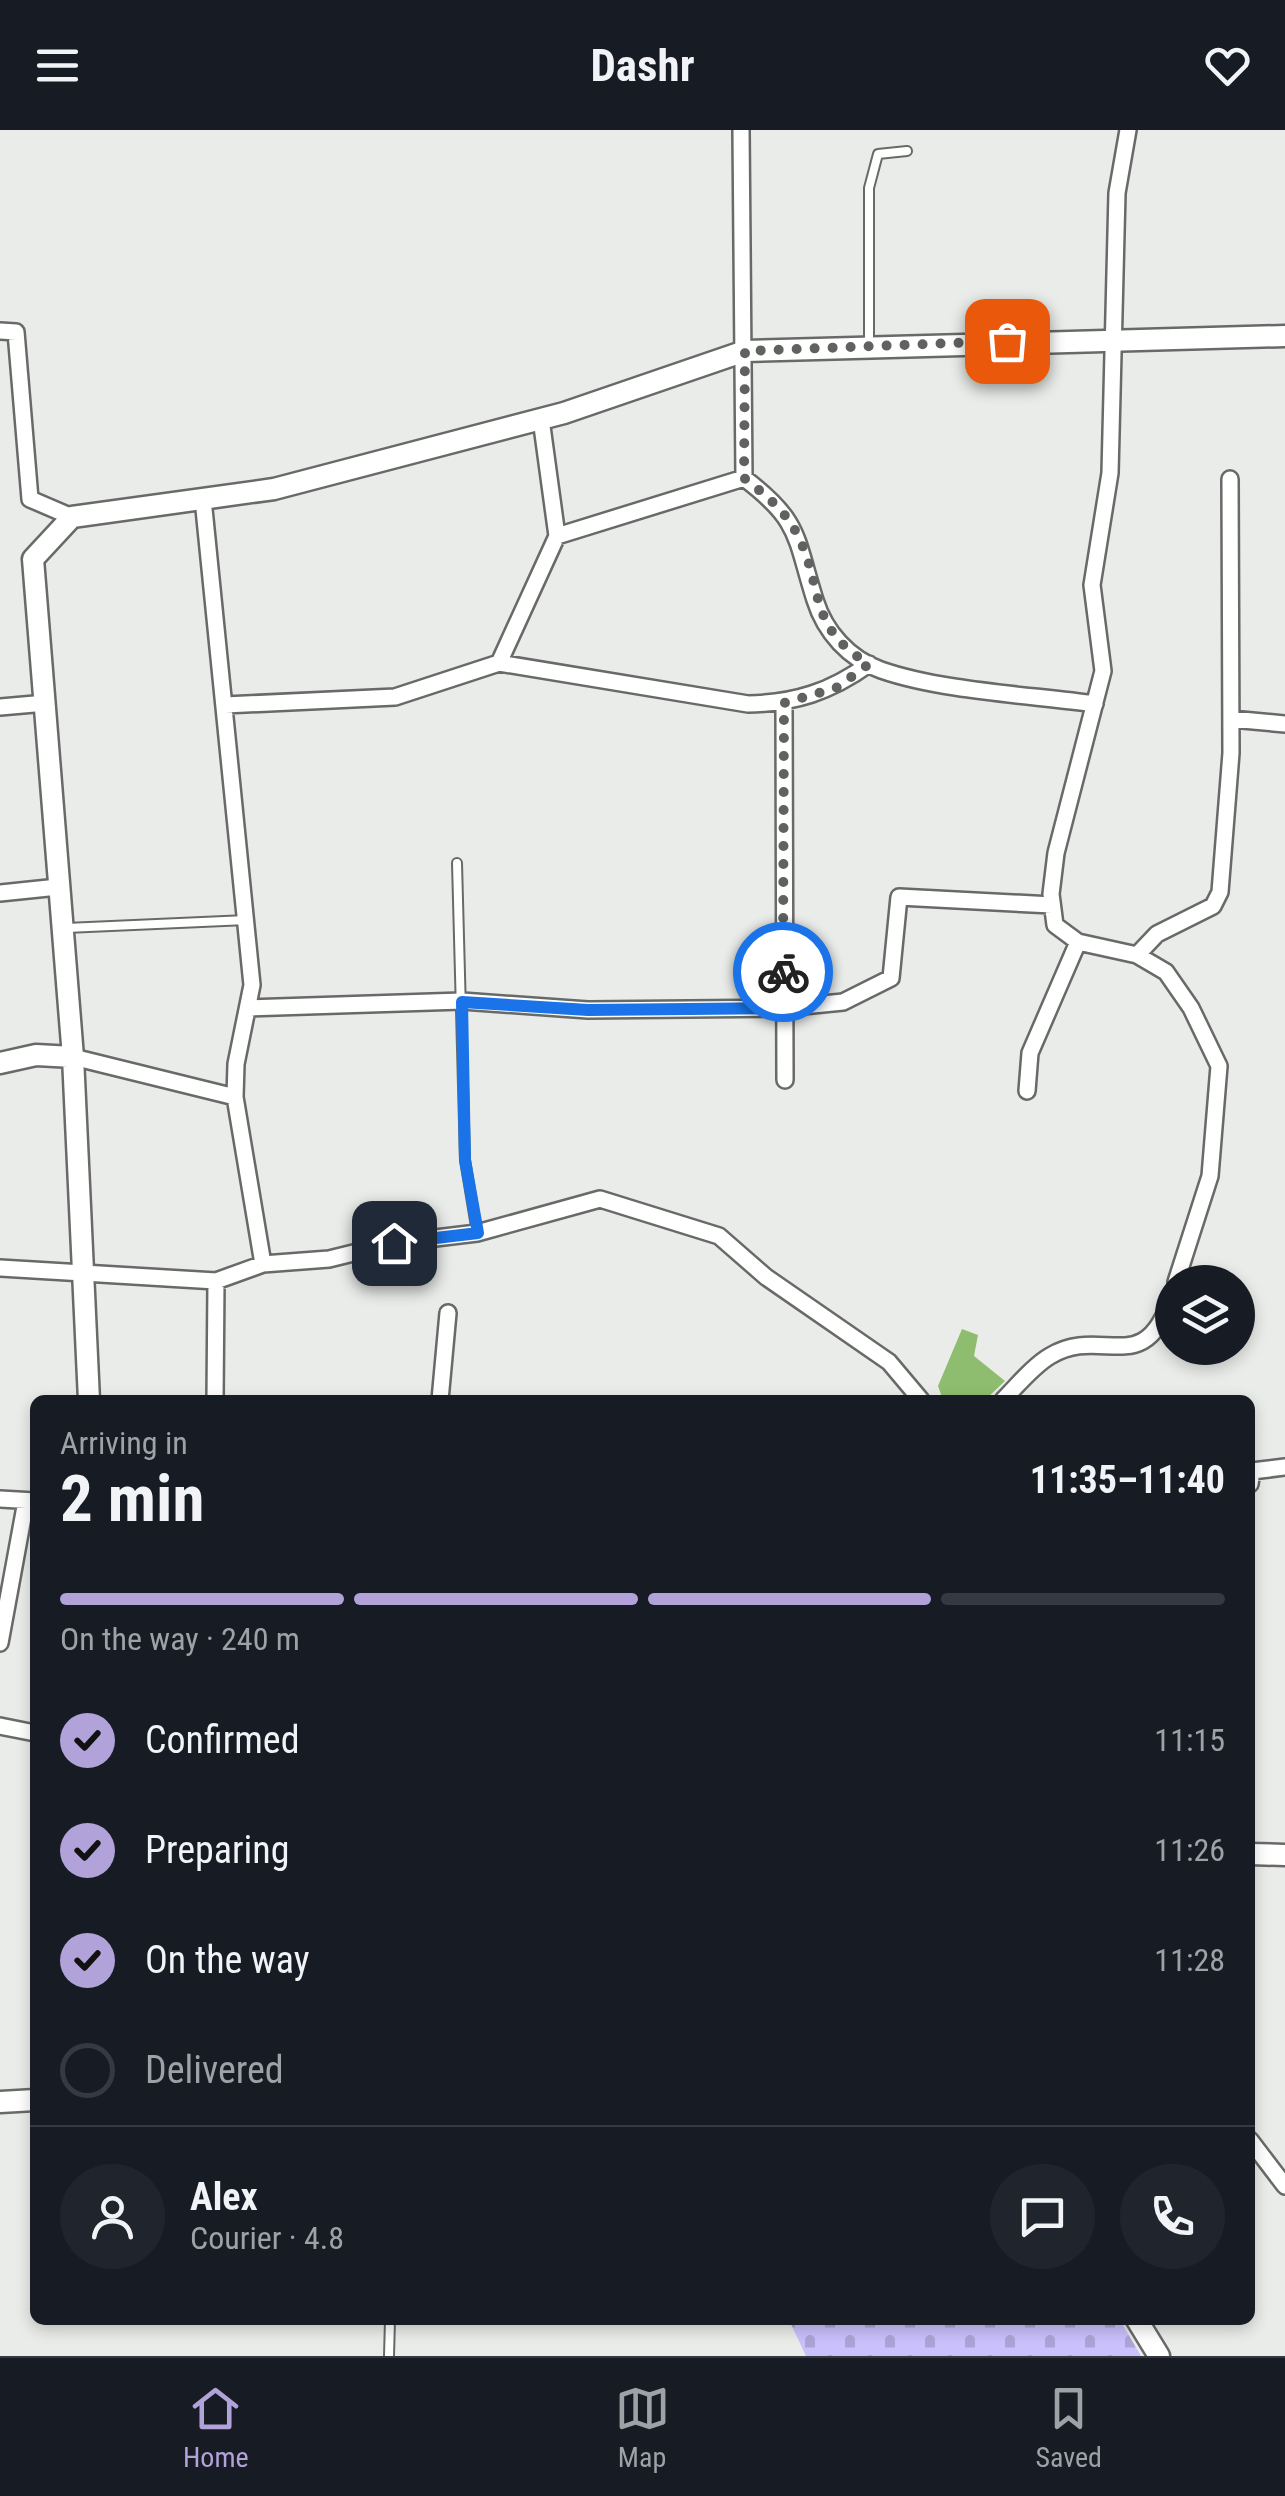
<!DOCTYPE html>
<meta charset="utf-8">
<style>
body{margin:0;font-family:"Roboto Condensed",sans-serif;background:#20242c;color:#f1f3f6;height:100vh;display:flex;flex-direction:column;font-size:38px;white-space:nowrap}
*{box-sizing:border-box;margin:0}
p{font-size:32px;color:#9ea1a6}
.icon{flex:none;width:55px;height:55px;fill:none;stroke:currentColor;stroke-width:2;stroke-linecap:round;stroke-linejoin:round}
.map{position:relative;flex:1;overflow:hidden}
.sheet{position:absolute;left:30px;top:1265px;width:1225px;height:930px;display:flex;flex-direction:column;background:#171b24;border-radius:15px;box-shadow:0 5px 15px #0003}
.sheet>*{flex:none}
.fabs{position:absolute;left:1155px;top:1135px;display:grid;gap:20px}
.fabs a{display:grid;place-items:center;width:100px;height:100px;border-radius:50%;background:#171b24;box-shadow:0 5px 15px #0003;font-size:50px}
.pin{position:absolute;display:grid;place-items:center;width:85px;height:85px;color:#fff;margin:-42px;border-radius:20px;box-shadow:0 5px 15px #0006}
.courier{position:absolute;display:grid;place-items:center;width:100px;height:100px;margin:-50px;border:8px solid #1a73e8;border-radius:50%;background:#fff;color:#222;box-shadow:0 2px 12px #0007}
.head em{font-style:normal;font-weight:700}
.head div{display:flex;flex-direction:column-reverse}
.head{display:flex;align-items:center;justify-content:space-between;height:170px;padding:0 30px}
h1{font-size:65px;font-weight:700;line-height:75px}
.bar{display:grid;grid-template-columns:repeat(4,1fr);gap:15px 10px;align-content:center;height:120px;padding:0 30px}
.bar i{height:12px;border-radius:8px;background:#363941}
.bar .selected{background:#b1a2da}
.bar p{grid-column:span 4}
.line{display:flex;align-items:center;gap:25px;padding:0 30px;border-top:2px solid #363941}
.line div{flex:1}
.round{display:grid;place-items:center;flex:none;width:105px;height:105px;border-radius:52px;background:#20242c}
ol{padding:0 30px;list-style:none}
li{display:flex;align-items:center;gap:30px;height:110px}
li p{margin-inline-start:auto}
li .icon{padding:10px;border-radius:50%;background:#b1a2da;color:#111;stroke-width:4}
li:last-child{color:#9ea1a6}
li i{width:55px;height:55px;border:5px solid #363941;border-radius:50%}
header{display:flex;justify-content:space-between;align-items:center;height:130px;padding:0 30px;background:#171b24;font-size:45px;font-weight:700}
.tabs{display:flex;justify-content:space-around;align-items:center;height:140px;border-top:2px solid #363941;background:#171b24;font-size:28px;color:#9ea1a6}
.tabs a{display:grid;justify-items:center;gap:5px}
.tabs .selected{color:#b1a2da}
.map>svg:first-child{display:block}
.cemetery{fill:url(#cemetery-stones)}
.building{fill:#8fbd6f}
.lines{fill:none;stroke-linecap:round;stroke-linejoin:round}
.lane-casing{stroke:#686a67;stroke-width:12}
.street-casing{stroke:#686a67;stroke-width:20}
.secondary-casing{stroke:#686a67;stroke-width:25}
.lane{stroke:#fff;stroke-width:8}
.street{stroke:#fff;stroke-width:15}
.secondary{stroke:#fff;stroke-width:20}
.done{stroke:#606260;stroke-width:10;stroke-dasharray:0 18}
.route{stroke:#1a73e8;stroke-width:12}
</style>
<header><svg class="icon" aria-label="menu" viewBox="0 0 24 24"><path d="M4 6h16M4 12h16M4 18h16"/></svg>Dashr<svg class="icon" aria-label="heart" viewBox="0 0 24 24"><path d="M12 20l-8-8c-3-5 5-10 8-4 3-6 11-1 8 4z"/></svg></header>
<div class="map">
<svg width="1285" height="2226" viewBox="0 0 1285 2226">
<defs>
<pattern id="cemetery-stones" width="16" height="16" patternUnits="userSpaceOnUse" patternTransform="scale(2.5)"><rect width="16" height="16" fill="#c9c0fc"/><path d="M2 7V4a2 2 0 0 1 4 0v3zM10 15v-3a2 2 0 0 1 4 0v3z" fill="#aca4d7"/></pattern>
</defs>
<rect width="100%" height="100%" fill="#eaece9"/>
<path class="cemetery" d="M789,2190H1120L1141,2226H806Z"/>
<path class="building" d="M962,1199L978,1205L974,1226L1005,1251L985,1270H943L938,1256Z"/>
<g class="lines">
<g class="lane-casing">
<path id="lane" d="M869,216V58L878,24L907,21
M457,733L465,1030L477,1103
M66,798L247,790
M389,2226L390,2190"/>
</g>
<g class="street-casing">
<path id="street" d="M1128,0L1117,63L1110,343L1092,455L1103,541L1056,723L1051,764L1055,795L1078,812L1137,825L1166,842L1191,878L1219,936L1210,1046L1176,1152
M0,201L16,202L30,369L72,387
M541,289L557,406L744,348L741,0
M744,348C801,391 795,407 815,470C825,502 849,529 881,540C941,561 1030,565 1095,574
M203,369L252,855L236,934L235,967L263,1134
M499,533L748,574C795,573 830,562 869,534
M784,573L785,950
M225,575L395,567L499,533L557,406
M0,577L46,573
M1231,589L1285,594
M0,763L58,757
M1137,825L1157,804L1213,776L1220,762L1231,623L1230,349
M249,878L462,871L588,880L783,878L843,872L891,848L899,767L1052,775
M73,927L235,967
M1027,961L1030,923L1078,812
M0,1138L216,1151L263,1134L329,1129L394,1113L477,1103L600,1069L719,1106L766,1147L889,1232L921,1270
M215,1270L216,1151
M440,1270L448,1183
M1003,1270C1017,1256 1033,1236 1050,1226C1102,1194 1145,1252 1172,1165
M1250,1354L1252,1341L1285,1337
M0,1369L35,1371
M0,1513L26,1371
M0,1596L35,1603
M1250,2010L1285,2056"/>
</g>
<g class="secondary-casing">
<path id="secondary" d="M0,933L36,925L73,927
M89,1270L73,927L33,429L72,387L274,359L564,283L745,221L1285,206
M1250,1724L1285,1725
M0,1972L35,1970
M1137,2190L1159,2226"/>
</g>
<use href="#lane" class="lane"/>
<use href="#street" class="street"/>
<use href="#secondary" class="secondary"/>
</g>
<g class="lines">
<path class="done" d="M783,842L784,573L836,558L869,534C806,497 825,458 797,404C785,380 764,364 744,348L745,221L1007,211"/>
<path class="route" d="M394,1113L478,1103L465,1030L462,872L588,880L783,878V842"/>
</g>
</svg>
<div class="fabs">
<a><svg class="icon" aria-label="layers" viewBox="0 0 24 24"><path d="M12 4l9 5-9 5-9-5zM3 14l9 5 9-5"/></svg></a>
</div>
<div class="pin" style="left:1007px;top:211px;background:#ea580c"><svg class="icon" aria-label="bag" viewBox="0 0 24 24"><path d="M5 8h14l-1 12H6zM9 8a3 3 0 0 1 6 0"/></svg></div>
<div class="pin" style="left:394px;top:1113px;background:#1f2937"><svg class="icon" aria-label="home" viewBox="0 0 24 24"><path d="M3 11l9-7 9 7M6 9v11h12V9"/></svg></div>
<div class="courier" style="left:783px;top:842px"><svg class="icon" aria-label="bike" viewBox="0 0 24 24"><circle cx="6" cy="16" r="4"/><circle cx="18" cy="16" r="4"/><path d="M6 16l4-8h5l3 8M10 8l3 8H6M13 5h3"/></svg></div>
<section class="sheet">
<div class="head"><div><h1>2 min</h1><p>Arriving in</p></div><em>11:35–11:40</em></div>
<div class="bar"><i class="selected"></i><i class="selected"></i><i class="selected"></i><i></i><p>On the way · 240 m</p></div>
<ol>
<li><svg class="icon" aria-label="check" viewBox="0 0 24 24"><path d="M5 12l5 5 9-10"/></svg>Confirmed<p>11:15</p></li>
<li><svg class="icon" aria-label="check" viewBox="0 0 24 24"><path d="M5 12l5 5 9-10"/></svg>Preparing<p>11:26</p></li>
<li><svg class="icon" aria-label="check" viewBox="0 0 24 24"><path d="M5 12l5 5 9-10"/></svg>On the way<p>11:28</p></li>
<li><i></i>Delivered</li>
</ol>
<div class="line" style="height:180px"><a class="round"><svg class="icon" aria-label="person" viewBox="0 0 24 24"><circle cx="12" cy="8" r="4"/><path d="M4 21q1-7 8-7t8 7"/></svg></a><div><b>Alex</b><p>Courier · 4.8</p></div><a class="round"><svg class="icon" aria-label="chat" viewBox="0 0 24 24"><path d="M4 5h16v11H9l-5 4z"/></svg></a><a class="round"><svg class="icon" aria-label="phone" viewBox="0 0 24 24"><path d="M5 4h4l2 5-3 2q2 4 5 5l2-3 5 2v4C11 20 4 13 5 4z"/></svg></a></div>
</section>
</div>
<nav class="tabs">
<a class="selected"><svg class="icon" aria-label="home" viewBox="0 0 24 24"><path d="M3 11l9-7 9 7M6 9v11h12V9"/></svg>Home</a>
<a><svg class="icon" aria-label="map" viewBox="0 0 24 24"><path d="M3 6l6-2 6 2 6-2v14l-6 2-6-2-6 2zM9 4v14M15 6v14"/></svg>Map</a>
<a><svg class="icon" aria-label="saved" viewBox="0 0 24 24"><path d="M7 4h10v16l-5-4-5 4z"/></svg>Saved</a>
</nav>
